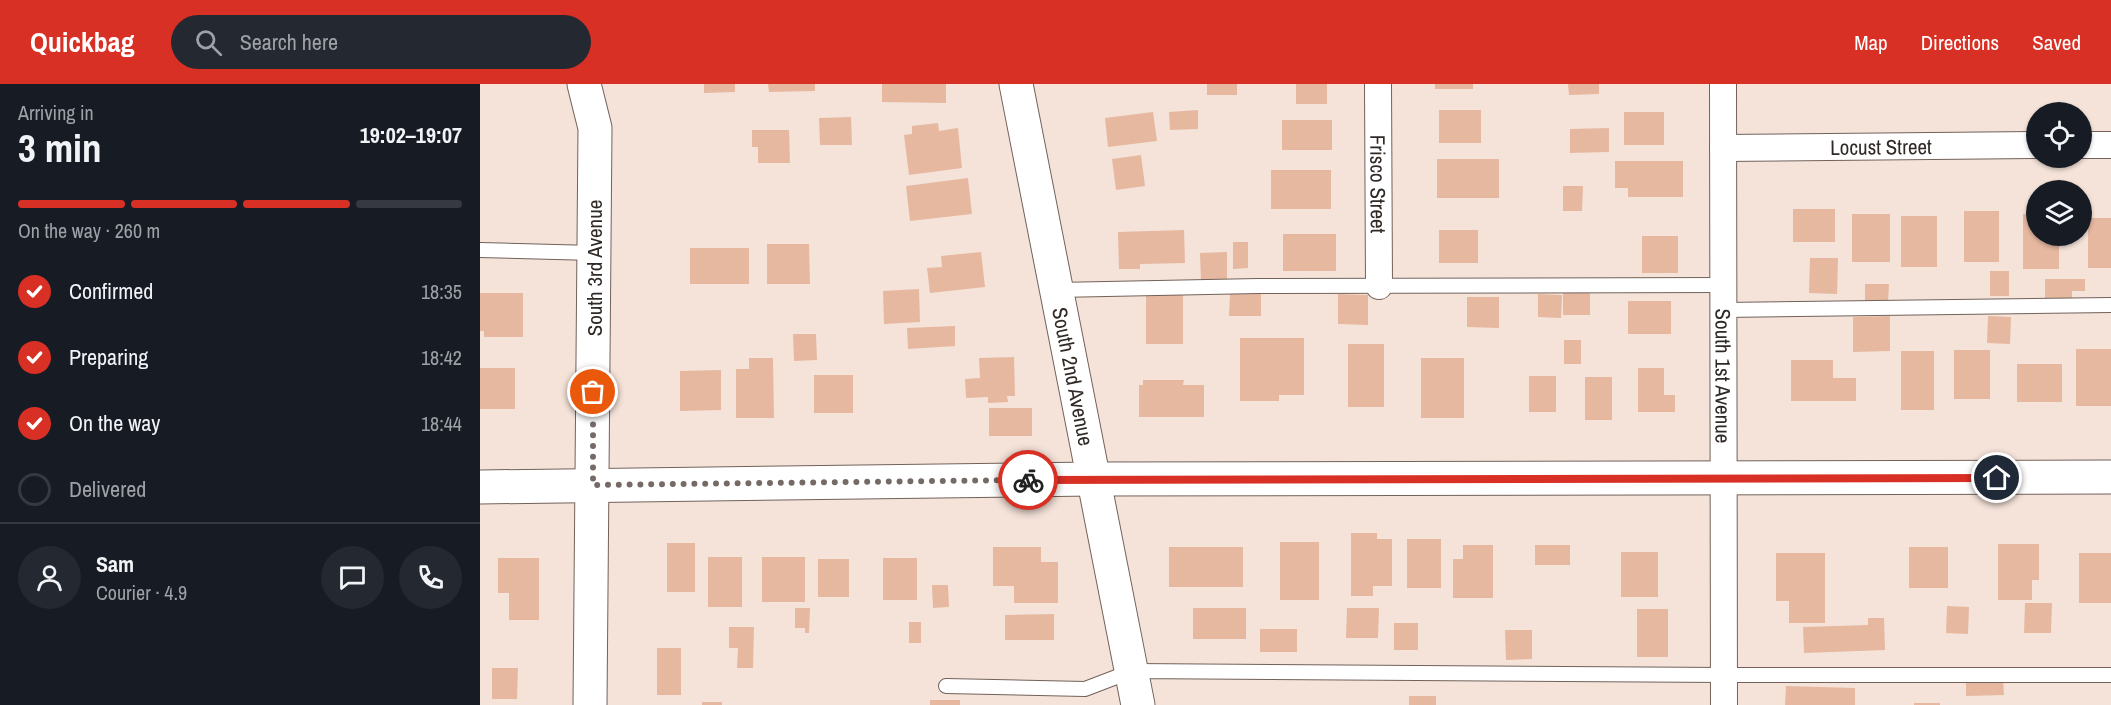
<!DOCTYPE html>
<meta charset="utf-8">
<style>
body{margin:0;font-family:"Archivo Narrow",sans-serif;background:#242831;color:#f1f3f6;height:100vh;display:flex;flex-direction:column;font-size:22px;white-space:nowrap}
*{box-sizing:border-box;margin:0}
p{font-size:20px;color:#9ea1a6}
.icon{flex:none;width:33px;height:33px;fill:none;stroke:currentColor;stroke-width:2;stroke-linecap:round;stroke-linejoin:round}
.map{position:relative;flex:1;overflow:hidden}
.panel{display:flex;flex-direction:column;background:#171b24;width:480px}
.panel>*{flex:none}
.buttons{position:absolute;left:1546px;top:18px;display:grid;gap:12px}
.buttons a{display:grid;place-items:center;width:66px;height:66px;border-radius:50%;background:#171b24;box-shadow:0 2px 4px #0004;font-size:30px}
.pin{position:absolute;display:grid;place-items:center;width:51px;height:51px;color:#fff;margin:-26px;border:3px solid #fff;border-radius:50%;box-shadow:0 2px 6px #0007}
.courier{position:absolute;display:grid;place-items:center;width:60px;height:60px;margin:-30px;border:4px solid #d93025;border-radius:50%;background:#fff;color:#222;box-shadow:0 2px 8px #0007}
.headline em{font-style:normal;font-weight:800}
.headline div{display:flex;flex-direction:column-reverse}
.headline{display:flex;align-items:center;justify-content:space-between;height:102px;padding:0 18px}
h1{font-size:39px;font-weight:800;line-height:45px}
.bar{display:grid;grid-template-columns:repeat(4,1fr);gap:9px 6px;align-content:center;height:72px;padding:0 18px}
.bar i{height:8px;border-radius:4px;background:#363941}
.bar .active{background:#d93025}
.bar p{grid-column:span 4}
.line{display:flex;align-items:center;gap:15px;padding:0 18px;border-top:2px solid #363941}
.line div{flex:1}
.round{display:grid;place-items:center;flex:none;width:63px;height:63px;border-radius:32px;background:#242831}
ol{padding:0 18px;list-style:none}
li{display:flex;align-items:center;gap:18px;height:66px}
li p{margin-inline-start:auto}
li .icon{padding:6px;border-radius:50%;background:#d93025;color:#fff;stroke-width:4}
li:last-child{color:#9ea1a6}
li i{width:33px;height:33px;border:3px solid #363941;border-radius:50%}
header{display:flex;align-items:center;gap:36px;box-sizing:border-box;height:84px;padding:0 30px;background:#d93025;color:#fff}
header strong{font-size:28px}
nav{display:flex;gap:33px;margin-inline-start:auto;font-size:21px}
.search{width:420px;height:54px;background:#242831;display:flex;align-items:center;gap:15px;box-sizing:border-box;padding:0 21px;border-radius:33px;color:#9ea1a6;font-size:22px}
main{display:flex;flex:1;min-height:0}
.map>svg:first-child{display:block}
.building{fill:#e6b8a0}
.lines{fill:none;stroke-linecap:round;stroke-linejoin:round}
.lane-casing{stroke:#72625a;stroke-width:16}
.street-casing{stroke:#72625a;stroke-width:28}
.secondary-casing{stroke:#72625a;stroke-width:35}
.lane{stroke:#fff;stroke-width:14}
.street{stroke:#fff;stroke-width:26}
.secondary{stroke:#fff;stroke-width:33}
.done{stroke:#756a65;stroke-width:6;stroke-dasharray:0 10.8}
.route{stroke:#d93025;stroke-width:8}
.labels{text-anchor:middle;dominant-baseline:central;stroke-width:5;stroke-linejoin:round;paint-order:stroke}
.street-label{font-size:21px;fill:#302926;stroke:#fff}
</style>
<header>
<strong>Quickbag</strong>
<div class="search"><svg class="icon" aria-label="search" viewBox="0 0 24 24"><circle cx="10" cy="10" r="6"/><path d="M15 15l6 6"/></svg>Search here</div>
<nav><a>Map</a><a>Directions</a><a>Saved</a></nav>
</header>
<main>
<section class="panel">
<div class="headline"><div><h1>3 min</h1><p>Arriving in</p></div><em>19:02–19:07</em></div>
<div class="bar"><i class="active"></i><i class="active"></i><i class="active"></i><i></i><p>On the way · 260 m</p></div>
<ol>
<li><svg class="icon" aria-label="check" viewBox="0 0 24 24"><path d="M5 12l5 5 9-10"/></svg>Confirmed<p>18:35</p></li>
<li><svg class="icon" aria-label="check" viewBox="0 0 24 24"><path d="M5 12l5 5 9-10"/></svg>Preparing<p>18:42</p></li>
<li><svg class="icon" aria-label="check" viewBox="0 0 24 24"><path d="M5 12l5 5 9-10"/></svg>On the way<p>18:44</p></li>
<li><i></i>Delivered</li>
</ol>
<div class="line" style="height:108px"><a class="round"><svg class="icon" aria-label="person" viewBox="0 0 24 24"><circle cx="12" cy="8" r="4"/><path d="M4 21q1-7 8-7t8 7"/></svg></a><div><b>Sam</b><p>Courier · 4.9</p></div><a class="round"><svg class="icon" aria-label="chat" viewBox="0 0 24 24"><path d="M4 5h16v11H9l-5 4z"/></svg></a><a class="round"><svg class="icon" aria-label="phone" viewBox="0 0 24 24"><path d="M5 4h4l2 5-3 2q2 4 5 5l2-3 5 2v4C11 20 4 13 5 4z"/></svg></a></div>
</section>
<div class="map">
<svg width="1631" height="621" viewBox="0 0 1631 621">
<rect width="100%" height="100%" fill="#f5e3d9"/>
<path class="building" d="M224,0H255V8L224,9Z
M288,0H335V7L289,8Z
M402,0H466V19L402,18Z
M727,0H757V11H727Z
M816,0H847V20H816Z
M955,0H993V5H955Z
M1088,0H1119V10L1089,11Z
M718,26V45L690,46L689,28Z
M959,26H1001V59H959Z
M673,28L677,57L628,63L625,34Z
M1144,28H1184V61H1144Z
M371,33L372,61H340L339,34Z
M802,36H852V66H802Z
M458,39L459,47L478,44L482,84L429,91L424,51L432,50V42Z
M1129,44V68L1090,69V45Z
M272,46H309L310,79H278V63H272Z
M661,71L665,102L636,106L632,75Z
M957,75H1019V114H957Z
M1135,77H1203V113H1148V104H1135Z
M791,86H851V125H791Z
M488,94L492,130L430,137L426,102Z
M1083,102H1103L1102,127H1083Z
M1313,125H1355V158H1313Z
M1484,127H1519V178H1484Z
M1372,130H1410V178H1372Z
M1543,130H1557V152H1579V185H1543Z
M1421,132H1457V183H1421Z
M1608,134H1631V184H1608Z
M704,146L705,179L660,180V185H639L638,148Z
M959,146H998V179H959Z
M803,150H856V187H803Z
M1162,152H1198V189H1162Z
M753,158H768V184L753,185Z
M287,160H329L330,200H287Z
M210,164H269V200H210Z
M501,168L505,203L450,209L447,184L462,183L461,172Z
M747,168V196L721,197L720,169Z
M1330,174H1358L1357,210L1329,209Z
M1510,187H1529V212H1510Z
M1565,195H1605V207H1592V217L1565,216Z
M1385,200H1409L1408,218L1385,217Z
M439,205L440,238L404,240L403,207Z
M1110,207V231H1083V208Z
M0,209H43V253H4V247H0Z
M666,210H703V260H666Z
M750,210H781V232H749Z
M858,210L888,211V241L858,240Z
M1058,210L1082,211L1081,234L1058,233Z
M987,213H1019V244L987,243Z
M1148,217H1191V250H1148Z
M1410,232V267L1373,268V233Z
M1508,232L1531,233L1530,260L1507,259Z
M475,242V262L428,265L427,244Z
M313,250H336L337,276L314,277Z
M760,254H824V311H799V317H760Z
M1084,256H1101V280H1084Z
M868,260H904V323H868Z
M1596,265H1631V322H1596Z
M1474,266H1510V315H1474Z
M1421,267H1454V326H1421Z
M534,273L535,312H527L528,318L508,319V313L486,314L485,295L500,294L499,274Z
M269,274H293L294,334H256V285H269Z
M941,274H984V334H941Z
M1311,276H1353V294H1376V317H1311Z
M1537,280H1582V318H1537Z
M0,284H35V325H0Z
M1158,284H1184V311H1195V328H1158Z
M241,286V326L200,327V287Z
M334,291H373V329H334Z
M1049,292H1076V328H1049Z
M1105,293H1132V336H1105Z
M663,296H704L703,301H724V333H659V301H663Z
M509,324H552V352H509Z
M871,449H897V455H912V502H893V512H871Z
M927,455H961V504H927Z
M800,458H839V516H800Z
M187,459H215V508H187Z
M1518,460H1559V496H1552V516H1518Z
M983,461H1013V514H973V475H983Z
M1055,461H1090V481H1055Z
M513,463H561V478H578V519H534V502H513Z
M689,463H763V503H689Z
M1429,463H1468V504H1429Z
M1141,468H1178V513H1141Z
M1296,469H1345V539H1309V517H1296Z
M1599,469H1631V519H1599Z
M228,473H262V523H228Z
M282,473H325V518H282Z
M18,474H59V536H29V509H18Z
M403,474H437V516H403Z
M338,475H369V513H338Z
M452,501H468L469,523L453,524Z
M1545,519H1572L1571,549H1544Z
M1467,522L1489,523L1488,550L1466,549Z
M315,524H330L329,549H325V544H315Z
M713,524H766V555H713Z
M867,524H899L898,554H866Z
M1157,525H1188V573H1157Z
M574,530V556H525V531Z
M1388,534H1404L1405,566L1324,569L1323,543L1388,541Z
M429,538H441V559H429Z
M914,539H938V566H914Z
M249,543H274L273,584H257L258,564H249Z
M780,545H817V568H780Z
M1025,546H1052V575L1026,576Z
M177,564H201V611H177Z
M12,584H38L37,615H12Z
M1523,595L1524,611L1486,612V597Z
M1306,602L1375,604V621H1305Z
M929,612H956V621H929Z
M450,616H480V621H450Z
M222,618H242V621H222Z
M1434,619H1460V621H1434Z"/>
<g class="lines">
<g class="lane-casing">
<path id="lane" d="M0,166L114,169
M576,206L778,202L1243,201
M1243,226L1631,221
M466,602L605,605L652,587L1244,591H1631"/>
</g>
<g class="street-casing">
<g id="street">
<path id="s1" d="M898,0L899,202"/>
<path id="s2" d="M1243,0L1244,621"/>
<path d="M1602,61H1631"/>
<path id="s3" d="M1243,64L1557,61"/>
</g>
</g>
<g class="secondary-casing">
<g id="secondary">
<path d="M104,0L115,44L110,621"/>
<path id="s4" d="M536,0L658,621"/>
<path d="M0,403L614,395L1631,393"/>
</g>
</g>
<use href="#lane" class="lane"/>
<use href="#street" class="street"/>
<use href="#secondary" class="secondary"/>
</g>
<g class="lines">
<path class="done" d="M113,308V401L548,396"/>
<path class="route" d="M548,396L1517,394"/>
</g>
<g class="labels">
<g class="street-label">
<text stroke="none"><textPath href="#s3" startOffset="158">Locust Street</textPath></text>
<text stroke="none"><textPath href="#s1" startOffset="100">Frisco Street</textPath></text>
<text transform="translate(114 184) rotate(-90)">South 3rd Avenue</text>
<text stroke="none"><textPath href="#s4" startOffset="298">South 2nd Avenue</textPath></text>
<text stroke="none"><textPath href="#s2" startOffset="292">South 1st Avenue</textPath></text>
</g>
</g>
</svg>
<div class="buttons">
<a><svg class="icon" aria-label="locate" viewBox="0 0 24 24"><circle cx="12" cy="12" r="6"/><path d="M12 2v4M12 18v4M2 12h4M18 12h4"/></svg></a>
<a><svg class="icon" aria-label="layers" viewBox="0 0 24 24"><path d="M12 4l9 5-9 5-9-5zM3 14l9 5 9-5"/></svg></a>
</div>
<div class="pin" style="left:113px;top:308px;background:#ea580c"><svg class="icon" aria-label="bag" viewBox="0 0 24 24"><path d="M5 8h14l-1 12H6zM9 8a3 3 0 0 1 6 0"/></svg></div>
<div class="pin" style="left:1517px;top:394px;background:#1f2937"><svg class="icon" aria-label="home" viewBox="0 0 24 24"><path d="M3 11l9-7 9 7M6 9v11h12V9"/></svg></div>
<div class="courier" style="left:548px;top:396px"><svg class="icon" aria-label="bike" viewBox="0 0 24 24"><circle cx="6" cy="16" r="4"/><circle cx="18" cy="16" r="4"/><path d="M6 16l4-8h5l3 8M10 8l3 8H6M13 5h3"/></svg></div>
</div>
</main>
